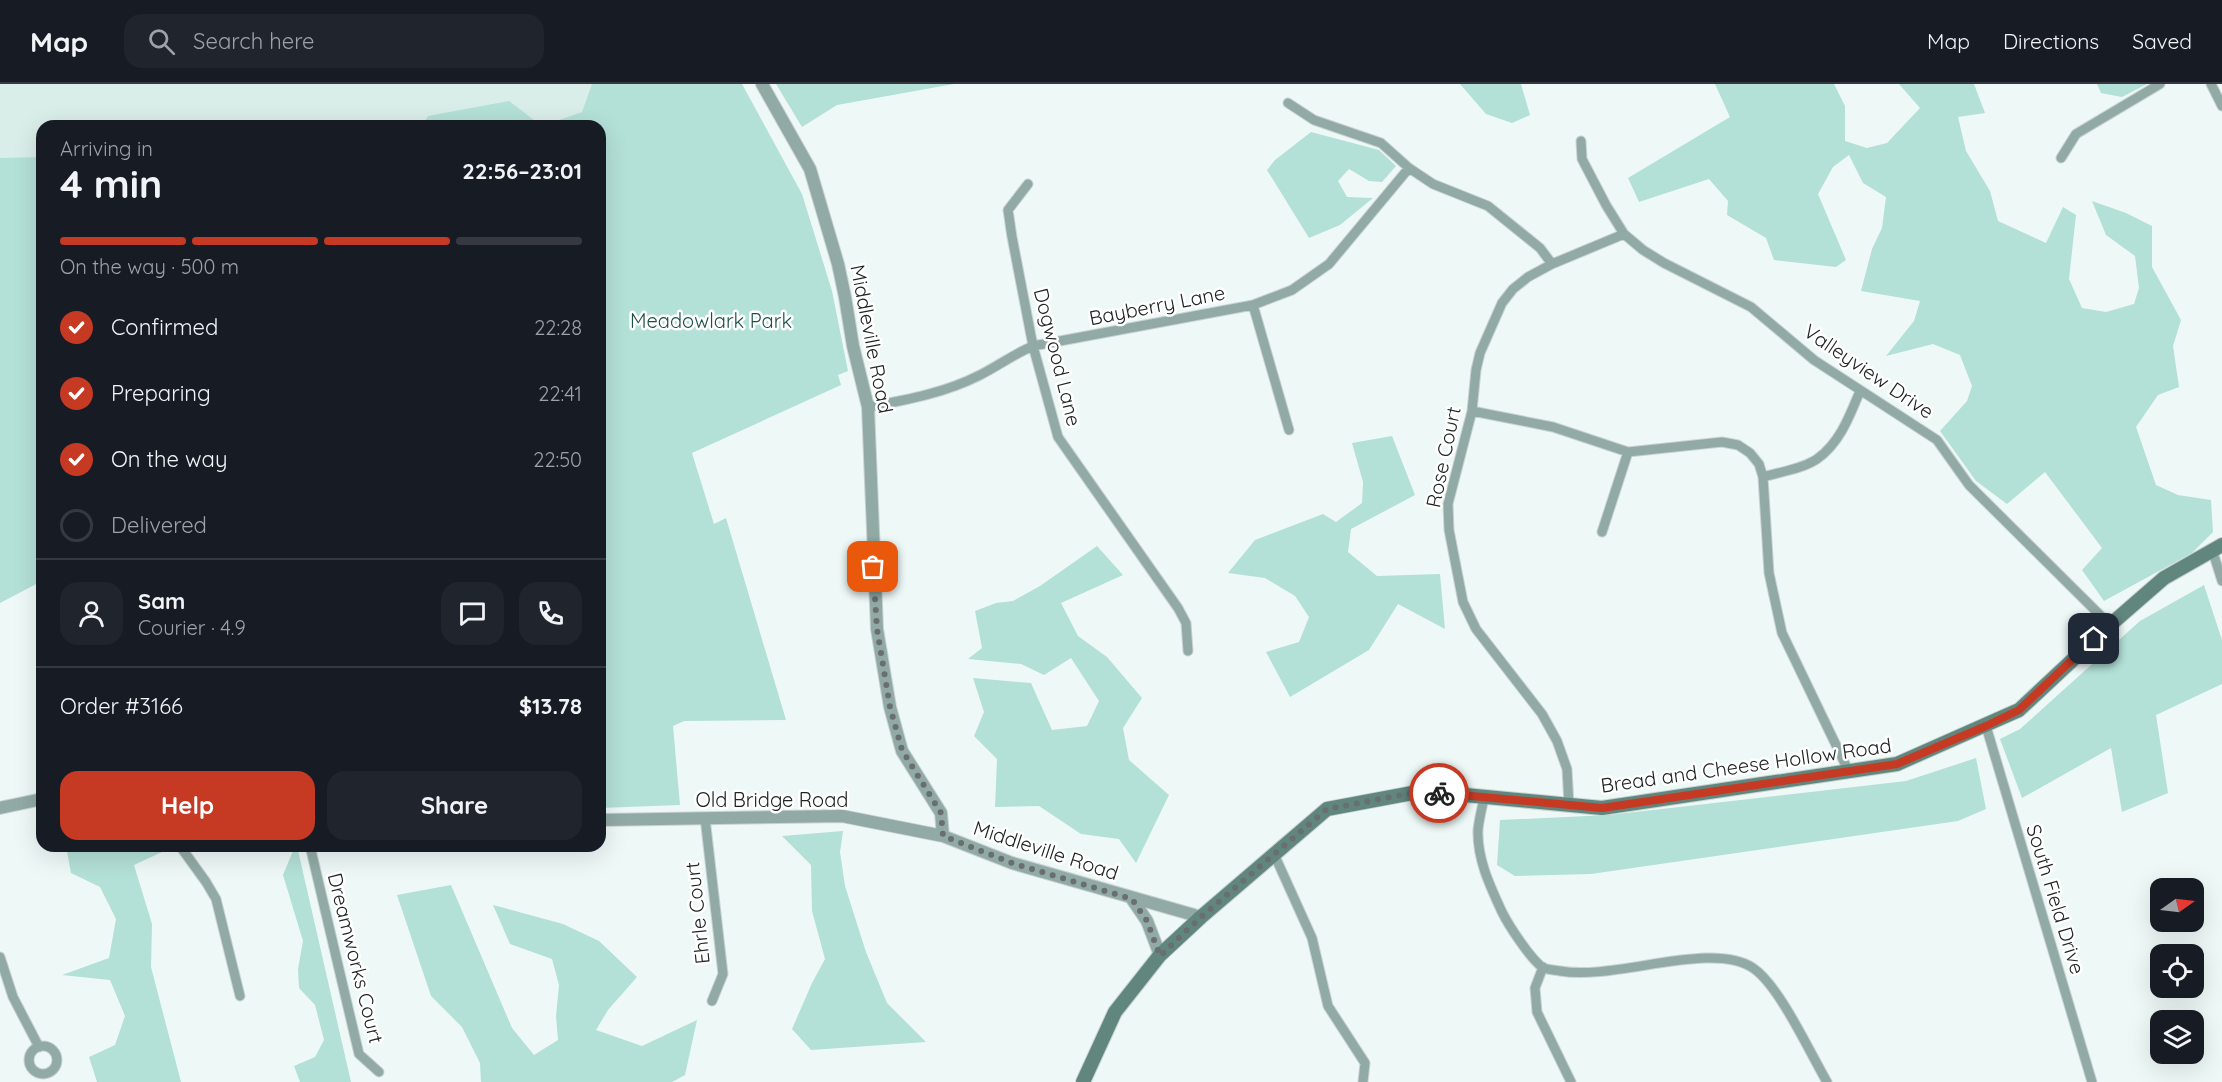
<!DOCTYPE html>
<meta charset="utf-8">
<style>
body{margin:0;font-family:Quicksand,sans-serif;background:#20242c;color:#f1f3f6;height:100vh;display:flex;flex-direction:column;font-size:22px;white-space:nowrap}
*{box-sizing:border-box;margin:0}
p{font-size:20px;color:#9ea1a6}
.icon{flex:none;width:33px;height:33px;fill:none;stroke:currentColor;stroke-width:2;stroke-linecap:round;stroke-linejoin:round}
.map{position:relative;flex:1;overflow:hidden}
.panel{position:absolute;left:36px;top:36px;width:570px;height:732px;display:flex;flex-direction:column;background:#171b24;border-radius:18px;box-shadow:0 6px 24px #0002}
.panel>*{flex:none}
.needle{width:39px;rotate:76deg}
.buttons{position:absolute;left:2150px;top:794px;display:grid;gap:12px}
.buttons a{display:grid;place-items:center;width:54px;height:54px;border-radius:12px;background:#171b24;box-shadow:0 6px 24px #0002;font-size:30px}
.pin{position:absolute;display:grid;place-items:center;width:51px;height:51px;color:#fff;margin:-26px;border-radius:12px;box-shadow:0 3px 9px #0006}
.courier{position:absolute;display:grid;place-items:center;width:60px;height:60px;margin:-30px;border:4px solid #c63a24;border-radius:50%;background:#fff;color:#222;box-shadow:0 2px 8px #0007}
.summary em{font-style:normal;font-weight:700}
.summary div{display:flex;flex-direction:column-reverse}
.summary{display:flex;align-items:center;justify-content:space-between;height:102px;padding:0 24px}
h1{font-size:39px;font-weight:700;line-height:45px}
.bar{display:grid;grid-template-columns:repeat(4,1fr);gap:9px 6px;align-content:center;height:72px;padding:0 24px}
.bar i{height:8px;border-radius:4px;background:#363941}
.bar .on{background:#c63a24}
.bar p{grid-column:span 4}
.line{display:flex;align-items:center;gap:15px;padding:0 24px;border-top:2px solid #363941}
.line div{flex:1}
.round{display:grid;place-items:center;flex:none;width:63px;height:63px;border-radius:18px;background:#20242c}
ol{padding:0 24px;list-style:none}
li{display:flex;align-items:center;gap:18px;height:66px}
li p{margin-inline-start:auto}
li .icon{padding:6px;border-radius:50%;background:#c63a24;color:#fff;stroke-width:4}
li:last-child{color:#9ea1a6}
li i{width:33px;height:33px;border:3px solid #363941;border-radius:50%}
.button{display:flex;gap:12px;margin-top:auto;padding:12px 24px}
.button a{flex:1;height:69px;border-radius:18px;background:#c63a24;color:#fff;font-size:24px;font-weight:700;line-height:69px;text-align:center}
.button a+a{background:#20242c;color:#f1f3f6}
header{display:flex;align-items:center;gap:36px;box-sizing:border-box;height:84px;padding:0 30px;background:#171b24;border-bottom:2px solid #363941}
header strong{font-size:28px}
nav{display:flex;gap:33px;margin-inline-start:auto;font-size:21px}
.search{width:420px;height:54px;background:#20242c;display:flex;align-items:center;gap:15px;box-sizing:border-box;padding:0 21px;border-radius:18px;color:#9ea1a6;font-size:22px}
.map>svg:first-child{display:block}
.built{fill:#d9ede9}
.green{fill:#b3e0d7}
.lines{fill:none;stroke-linecap:round;stroke-linejoin:round}
.minor-casing{stroke:#c9d3d1;stroke-width:11}
.tertiary-casing{stroke:#c9d3d1;stroke-width:14}
.secondary-casing{stroke:#c9d3d1;stroke-width:16}
.minor{stroke:#91aaa5;stroke-width:9}
.tertiary{stroke:#91aaa5;stroke-width:12}
.secondary{stroke:#60867e;stroke-width:14}
.done{stroke:#686f6d;stroke-width:6;stroke-dasharray:0 10.8}
.route{stroke:#c63a24;stroke-width:8}
.labels{text-anchor:middle;dominant-baseline:central;stroke-width:5;stroke-linejoin:round;paint-order:stroke}
.street-label{font-size:20px;fill:#202423;stroke:#fff}
.park-label{font-size:20px;fill:#1c5048;stroke:#fff}
</style>
<header>
<strong>Map</strong>
<div class="search"><svg class="icon" aria-label="search" viewBox="0 0 24 24"><circle cx="10" cy="10" r="6"/><path d="M15 15l6 6"/></svg>Search here</div>
<nav><a>Map</a><a>Directions</a><a>Saved</a></nav>
</header>
<div class="map">
<svg width="2222" height="998" viewBox="0 0 2222 998">
<rect width="100%" height="100%" fill="#eef9f7"/>
<path class="built" d="M0,0H630L557,42H42V178L0,167Z"/>
<path class="green" d="M592,0H742L802,110L832,207L848,287L838,291L841,301L692,369L714,440L726,434L786,636L684,637L673,642L680,721L600,724V42H422L428,32L509,17L542,42L582,28Z
M776,0H954L837,21L802,43Z
M1460,0H1521L1530,31L1512,39L1486,30Z
M1715,0H1834L1845,22V57L1867,64L1887,59L1920,24L1899,0H1974L1985,29L1958,33L1966,67L1990,107L1998,137L2046,159L2063,123L2076,131L2069,195L2082,224L2106,228L2134,220L2139,204L2135,172L2106,151L2092,117L2126,129L2152,142V183L2181,236L2173,262L2179,303L2158,311L2136,343L2156,401L2178,411L2211,416L2213,448L2192,469L2104,517L2082,486L2102,464L2045,388L2007,420L1976,397L1940,347L1967,317L1972,302L1960,271L1933,260L1886,272L1914,237L1920,217L1861,207L1872,165L1882,144L1886,113L1863,99L1849,71L1833,83L1818,110L1846,176L1836,183L1774,176L1766,154L1727,131L1728,117L1709,95L1639,118L1628,94L1730,33Z
M2097,0H2147L2122,13L2101,9Z
M1311,48L1379,66L1396,82L1382,98L1369,97L1349,85L1338,97L1347,113L1373,114L1340,141L1309,154L1267,86L1275,76Z
M42,73V497L0,519V74Z
M1392,352L1415,411L1351,445L1348,468L1377,492L1440,490L1445,545L1398,520L1369,566L1290,613L1266,568L1299,558L1309,533L1295,512L1265,494L1228,489L1255,456L1323,430L1336,438L1362,419L1363,398L1352,359Z
M1097,462L1123,491L1061,519L1078,552L1107,573L1142,614L1123,644L1129,676L1169,711L1136,779L1119,755L1081,750L1039,722L995,723L997,675L974,652L984,628L973,594L1031,599L1052,646L1087,642L1099,617L1071,574L1044,591L1021,580L968,575L982,564L975,527L996,519L1013,517L1040,502Z
M2204,501L2222,556V600L2156,631L2168,709L2122,728L2111,664L2022,714L2000,655L2020,645L2140,537Z
M1976,674L1986,725L1958,737L1591,790L1515,792L1497,781L1500,736L1609,731L1906,697Z
M843,747L840,768L845,802L866,868L887,919L926,958L811,966L792,945L812,899L825,875L812,827L811,781L782,752Z
M66,762H160L162,768L134,781L152,840L151,883L181,998H97L89,973L115,961L125,932L110,896L62,891L109,874L116,835L100,803L71,789Z
M295,762H297L351,998H300L294,982L315,973L324,956L315,921L299,904L298,885L303,857L283,791Z
M451,801L512,944L534,971L558,956L556,932L559,901L552,875L510,860L493,821L563,840L599,857L637,893L608,926L596,946L642,962L697,936L685,991L672,998H481L480,979L462,943L431,912L397,811Z"/>
<g class="lines">
<g class="minor-casing">
<path id="minor" d="M2211,0L2222,22
M1288,19L1314,36L1381,59L1409,84L1433,100L1488,122L1540,164L1552,180
M1581,57L1582,75L1606,121L1624,150L1643,166L1664,179L1751,223L1814,276L1937,356L1969,401L2110,541
M2061,74L2076,50L2160,0
M1028,100L1008,126L1012,153L1033,262L1058,353L1178,524L1186,539L1188,567
M1253,221L1289,346
M868,323C906,316 945,309 980,291C998,282 1014,270 1033,262L1253,221L1292,206L1329,180L1409,84
M1472,327L1553,343L1628,368L1722,358L1738,361L1750,369L1759,380L1763,393L1769,489L1782,549L1849,688
M1763,393C1780,388 1802,385 1817,375C1840,359 1850,331 1860,307
M1602,448L1628,368
M2212,465L2222,497
M1986,642L2092,998
M1484,714C1482,724 1479,735 1478,746C1477,775 1490,802 1502,828C1509,842 1530,874 1542,883C1547,886 1555,886 1560,887C1615,897 1711,856 1753,884C1779,901 1810,969 1827,998
M1569,721L1567,685L1557,657L1542,630L1476,545L1463,518L1449,446L1448,420L1472,327L1476,286L1480,269L1502,219L1513,205L1528,193L1552,180L1624,150
M705,734L723,890L712,917
M180,762L206,798L216,815L240,912
M310,762L359,970L379,988
M1274,770L1312,854L1328,922L1365,979L1363,998
M0,873L13,913L39,963
M1543,883L1535,904L1537,928L1571,998
M29 976a14 14 0 1 1 28 0a14 14 0 1 1-28 0Z"/>
</g>
<g class="tertiary-casing">
<path id="tertiary" d="M762,0L810,85L838,180L845,213L853,262L868,323L877,545L890,623L902,667L941,729L943,752L1012,779L1201,833
M0,724L42,715
M600,736L842,732L943,752
M1132,815L1147,837L1160,871"/>
</g>
<g class="secondary-casing">
<path id="secondary" d="M1083,998L1115,928L1160,871L1201,833L1327,725L1423,707L1602,724L1897,680L2019,626L2110,541L2164,494L2222,461"/>
</g>
<use href="#minor" class="minor"/>
<use href="#tertiary" class="tertiary"/>
<use href="#secondary" class="secondary"/>
</g>
<g class="lines">
<path class="done" d="M873,483L877,545L890,623L902,666L941,729L943,752L1012,779L1132,815L1147,837L1160,872L1201,833L1327,725L1423,707L1439,709"/>
<path class="route" d="M1439,709L1602,724L1897,680L1986,642L2019,626L2094,555"/>
</g>
<g class="labels">
<g class="street-label">
<text transform="translate(1157 221) rotate(-11)">Bayberry Lane</text>
<text transform="translate(872 255) rotate(79)">Middleville Road</text>
<text transform="translate(1058 273) rotate(76)">Dogwood Lane</text>
<text transform="translate(1869 287) rotate(34)">Valleyview Drive</text>
<text transform="translate(1443 373) rotate(-78)">Rose Court</text>
<text transform="translate(1746 681) rotate(-8)">Bread and Cheese Hollow Road</text>
<text x="772" y="715">Old Bridge Road</text>
<text transform="translate(1046 766) rotate(18)">Middleville Road</text>
<text transform="translate(2056 815) rotate(73)">South Field Drive</text>
<text transform="translate(697 829) rotate(-96)">Ehrle Court</text>
<text transform="translate(356 874) rotate(76)">Dreamworks Court</text>
</g>
<g class="park-label">
<text x="711" y="236">Meadowlark Park</text>
</g>
</g>
</svg>
<div class="buttons">
<a><svg class="needle" viewBox="-14 -14 28 28"><path d="M0-13l5 13h-10z" fill="#e53935"/><path d="M0 13l5-13h-10z" fill="#9ea1a6"/></svg></a>
<a><svg class="icon" aria-label="locate" viewBox="0 0 24 24"><circle cx="12" cy="12" r="6"/><path d="M12 2v4M12 18v4M2 12h4M18 12h4"/></svg></a>
<a><svg class="icon" aria-label="layers" viewBox="0 0 24 24"><path d="M12 4l9 5-9 5-9-5zM3 14l9 5 9-5"/></svg></a>
</div>
<div class="pin" style="left:873px;top:483px;background:#ea580c"><svg class="icon" aria-label="bag" viewBox="0 0 24 24"><path d="M5 8h14l-1 12H6zM9 8a3 3 0 0 1 6 0"/></svg></div>
<div class="pin" style="left:2094px;top:555px;background:#1f2937"><svg class="icon" aria-label="home" viewBox="0 0 24 24"><path d="M3 11l9-7 9 7M6 9v11h12V9"/></svg></div>
<div class="courier" style="left:1439px;top:709px"><svg class="icon" aria-label="bike" viewBox="0 0 24 24"><circle cx="6" cy="16" r="4"/><circle cx="18" cy="16" r="4"/><path d="M6 16l4-8h5l3 8M10 8l3 8H6M13 5h3"/></svg></div>
<section class="panel">
<div class="summary"><div><h1>4 min</h1><p>Arriving in</p></div><em>22:56–23:01</em></div>
<div class="bar"><i class="on"></i><i class="on"></i><i class="on"></i><i></i><p>On the way · 500 m</p></div>
<ol>
<li><svg class="icon" aria-label="check" viewBox="0 0 24 24"><path d="M5 12l5 5 9-10"/></svg>Confirmed<p>22:28</p></li>
<li><svg class="icon" aria-label="check" viewBox="0 0 24 24"><path d="M5 12l5 5 9-10"/></svg>Preparing<p>22:41</p></li>
<li><svg class="icon" aria-label="check" viewBox="0 0 24 24"><path d="M5 12l5 5 9-10"/></svg>On the way<p>22:50</p></li>
<li><i></i>Delivered</li>
</ol>
<div class="line" style="height:108px"><a class="round"><svg class="icon" aria-label="person" viewBox="0 0 24 24"><circle cx="12" cy="8" r="4"/><path d="M4 21q1-7 8-7t8 7"/></svg></a><div><b>Sam</b><p>Courier · 4.9</p></div><a class="round"><svg class="icon" aria-label="chat" viewBox="0 0 24 24"><path d="M4 5h16v11H9l-5 4z"/></svg></a><a class="round"><svg class="icon" aria-label="phone" viewBox="0 0 24 24"><path d="M5 4h4l2 5-3 2q2 4 5 5l2-3 5 2v4C11 20 4 13 5 4z"/></svg></a></div>
<div class="line" style="height:78px"><div>Order #3166</div><b>$13.78</b></div>
<div class="button"><a>Help</a><a>Share</a></div>
</section>
</div>
